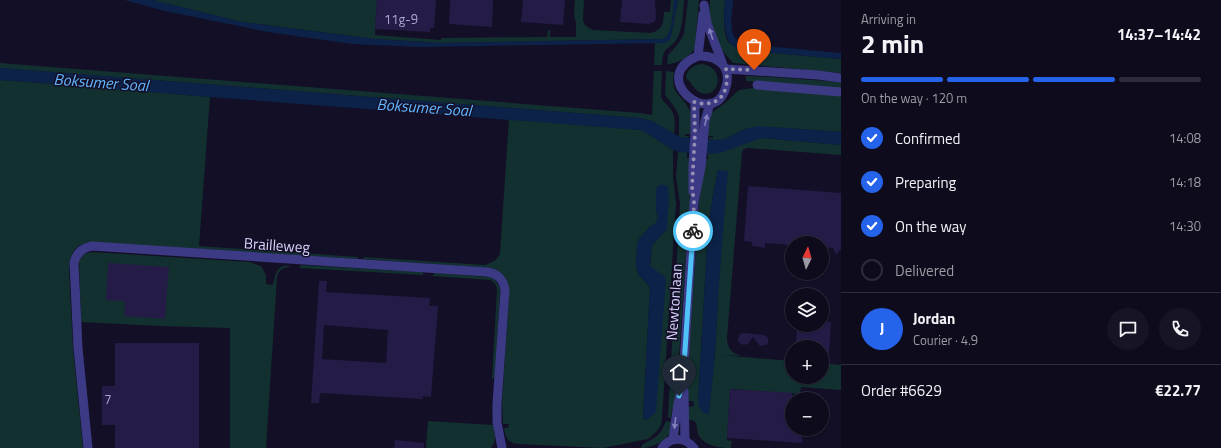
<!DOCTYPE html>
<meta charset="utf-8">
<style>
body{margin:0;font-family:"Titillium Web",sans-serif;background:#171425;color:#f1f3f6;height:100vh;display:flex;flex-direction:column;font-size:15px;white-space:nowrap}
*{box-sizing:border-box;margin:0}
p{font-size:13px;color:#9b9ba3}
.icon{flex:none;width:22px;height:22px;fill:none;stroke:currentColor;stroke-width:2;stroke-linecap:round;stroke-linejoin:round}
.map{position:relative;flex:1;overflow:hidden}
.drawer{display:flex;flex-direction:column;background:#0e0b1c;width:380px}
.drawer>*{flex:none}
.needle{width:26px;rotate:5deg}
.tools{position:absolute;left:785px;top:236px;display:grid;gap:8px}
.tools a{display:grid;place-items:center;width:44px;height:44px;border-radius:50%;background:#0e0b1c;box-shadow:0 1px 3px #0004,0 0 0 1px #2e2b3b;font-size:20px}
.pin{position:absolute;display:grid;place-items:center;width:34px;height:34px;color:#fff;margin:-41px -17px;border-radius:50% 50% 50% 0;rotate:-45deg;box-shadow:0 0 4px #0007}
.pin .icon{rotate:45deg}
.courier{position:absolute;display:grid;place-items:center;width:40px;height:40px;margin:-20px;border:3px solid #4fc3f7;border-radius:50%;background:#fff;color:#222;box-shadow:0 1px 5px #0007}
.head em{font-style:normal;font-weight:700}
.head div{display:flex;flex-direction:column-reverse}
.head{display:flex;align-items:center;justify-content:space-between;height:68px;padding:0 20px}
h1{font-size:26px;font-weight:700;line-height:30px}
.bar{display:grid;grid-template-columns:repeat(4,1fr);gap:6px 4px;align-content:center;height:48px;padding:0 20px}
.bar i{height:5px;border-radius:3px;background:#2e2b3b}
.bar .active{background:#2563eb}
.bar p{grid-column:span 4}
.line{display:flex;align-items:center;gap:10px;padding:0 20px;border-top:1px solid #2e2b3b}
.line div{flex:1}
.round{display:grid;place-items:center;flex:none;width:42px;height:42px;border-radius:21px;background:#171425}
ol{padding:0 20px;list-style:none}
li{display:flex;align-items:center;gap:12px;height:44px}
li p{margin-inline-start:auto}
li .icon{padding:4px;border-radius:50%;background:#2563eb;color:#fff;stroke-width:4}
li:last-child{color:#9b9ba3}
li i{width:22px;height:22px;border:2px solid #2e2b3b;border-radius:50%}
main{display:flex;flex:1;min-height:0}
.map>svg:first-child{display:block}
.green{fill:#12302f;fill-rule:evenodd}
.water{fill:#0c2248}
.building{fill:#241b47;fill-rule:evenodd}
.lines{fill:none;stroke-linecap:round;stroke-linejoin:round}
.minor{stroke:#3d3a85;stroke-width:9}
.oneway{fill:#837fbc}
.done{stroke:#948fb3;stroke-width:4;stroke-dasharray:0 7.2}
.route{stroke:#4fc3f7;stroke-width:5}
.labels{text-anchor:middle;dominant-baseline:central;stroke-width:3;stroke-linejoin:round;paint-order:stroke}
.number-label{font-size:13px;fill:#aca6d1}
.street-label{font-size:15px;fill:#d9d4ff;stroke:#130f26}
.water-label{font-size:16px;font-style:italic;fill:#62b6ff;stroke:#130f26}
</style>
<main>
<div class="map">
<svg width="841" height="448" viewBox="0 0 841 448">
<rect width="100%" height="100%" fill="#130f26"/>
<path class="green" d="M152,0H377L375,35L441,40V38L547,37L548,30H549L550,31V37H576V23L574,15L575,0H584L583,20L585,25L589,28L593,30L651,33C664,29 663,23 664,12H670L671,0H674C673,10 673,34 664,39L441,43L375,39L242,22Z
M678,0H684C683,12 683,26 678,37C670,52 663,43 662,65H654L655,43H665L671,36Z
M688,0H699L695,48C690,57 677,64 667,64L668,55L678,44L684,34Z
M710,0H725C724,10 722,37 730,44C733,46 738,48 741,50L841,59V73L733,63L718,46L709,15Z
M0,63L640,113L652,115L654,71H662L661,97C663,101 666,104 670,108C676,116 675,124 674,134L652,121L639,118L0,68Z
M702,64C728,68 718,102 699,92C694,89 691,82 686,78C687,69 693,65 702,64Z
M666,71L674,72C670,95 681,93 689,109C693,117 691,126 691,134H685V136H689L688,138L679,137V116L675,108L665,95Z
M746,76L770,77L841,82V89L746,81Z
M0,80L57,84L210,97L199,246L358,257V259L91,242C75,244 69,254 69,270L73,349L83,448H0Z
M753,88L841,95V132L770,127L745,129L725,139L716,140L709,139V137L713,138V136H707V131L711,113L725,103L739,90Z
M509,119L640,130L647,133L673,150V176L676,203L662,418L661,425L657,431L648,439L603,448L518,444C508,443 505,437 504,428H508L509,424H503L502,403L509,293C509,280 503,272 490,268L363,259L364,257L485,265C491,263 498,260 500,253ZM656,208L667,229L652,245L650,267L655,271L647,420L643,418L650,287L638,274L636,267L637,245L639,239L650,227L656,223L658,219Z
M761,138L841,145V155L748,148L744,149L742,152L727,338C727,348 732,353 741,356L719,355L792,361V377H822V363L841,365V390L801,387L800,394L730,389L727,440L732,441L731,448C719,448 704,446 698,434C697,430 697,424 695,422C693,420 691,420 689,420L688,407L694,406L693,401H688L687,381L699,201L705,159H708V154H712ZM718,170V297L715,354L712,381L700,409L698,401L708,229L713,195Z
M678,152H687V158H689L690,196L676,400L675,408H672L671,419L668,417V415L680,204L676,177Z
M92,252L249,262L261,266L266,275V284L273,285C275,275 277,264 289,266L290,267C283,267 279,270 277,277L266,448H230V328L160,326L81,322L79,261C82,255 85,253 92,252Z
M301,265L422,272L424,275L299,268Z
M435,273L490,277C496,280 499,284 500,290L495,377L492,379L497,290C497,285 494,282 490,280L432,276Z
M428,421L493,425C495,434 497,441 491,448H426Z
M666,421L672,422C672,425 671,429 670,432C666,442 651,448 641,448L643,444C657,437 660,436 666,421Z"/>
<path class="water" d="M124,0H152L242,22L375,39L441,43L664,39C673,34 673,10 674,0H678L671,36L670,40L665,43L419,47L352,44L268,32L165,11Z
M725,0H733C733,10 728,31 736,39C738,41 741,42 744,44L841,53V59L751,51C746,51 740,51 736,48C722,41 724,14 725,0Z
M0,68L639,118L652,121L680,137L688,138L716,140L725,139L745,129L758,126L841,132V145L761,138L720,153L709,154L679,152L673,150L647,133L640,130L210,97L57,84L0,80Z
M718,170L728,171L718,297L715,354L709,414C701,414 699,407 698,401L708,229L713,195Z
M659,185H664L668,187L669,199L667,229L652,245L650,266L664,276L666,279L656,412L647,420L643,418L650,287L639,275L636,267L637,245L639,239L650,227L656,223L658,219L656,208V189Z"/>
<path class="building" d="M377,0H436L434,28H430V32L375,29Z
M450,0H493L492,27L449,24Z
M523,0H565L563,25L521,22Z
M622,0H655L656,18L655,21L652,23L648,24L620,22Z
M748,186L841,193V249L836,255L833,248L822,247V243H792V245L765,243V248L752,246V242L744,241Z
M108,263L169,267L165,319L124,316L125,301L106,300Z
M319,281H327L326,292L430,298L429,306H438L431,397L423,396V399L320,393L319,403H311ZM324,325L388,330L386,363L322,359Z
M822,321L831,322L829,353H822V347H796L797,325H822Z
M743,333L764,335L768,338V343L766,345L761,346L759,345L753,337L748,344L743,345L738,341V339L740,334Z
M115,343H199V448H115V425H102V386H115Z
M730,389L792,393V429H803L802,443L727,438Z
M395,440L424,443V448H394Z"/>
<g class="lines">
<path class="minor" d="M704,5L707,23L722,62
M698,56C719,55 733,68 725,90C711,129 647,77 698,56Z
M698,56L703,14
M726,69L818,75L841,78
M757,85L841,92
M693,192V166L695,133V102
M684,391L685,440
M673,439L677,410L683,380L694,202L701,167L705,121L710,103
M88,448L78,348L74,263C76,253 82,248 92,246L487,272C498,274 503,279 505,290L497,404V422L502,448
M662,448C671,436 685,437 694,448"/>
</g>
<defs><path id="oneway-solid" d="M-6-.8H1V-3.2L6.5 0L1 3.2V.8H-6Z"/></defs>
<g class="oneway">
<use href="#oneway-solid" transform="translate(711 34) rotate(-108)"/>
<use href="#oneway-solid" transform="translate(706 120) rotate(-78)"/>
<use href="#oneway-solid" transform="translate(675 423) rotate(97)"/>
</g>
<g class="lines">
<path class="done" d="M693,231L694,202L692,187L695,133L694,102C720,109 730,92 726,69L754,70"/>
<path class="route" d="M679,396L683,380L693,231"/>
</g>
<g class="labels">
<g class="number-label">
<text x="401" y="19">11g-9</text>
<text x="108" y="399">7</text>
</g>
<g class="street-label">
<text transform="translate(277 245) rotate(4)">Brailleweg</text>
<text transform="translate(674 302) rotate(-86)">Newtonlaan</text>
</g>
<g class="water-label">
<text transform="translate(101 82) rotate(4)">Boksumer Soal</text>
<text transform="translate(424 107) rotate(4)">Boksumer Soal</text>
</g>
</g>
</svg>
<div class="tools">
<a><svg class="needle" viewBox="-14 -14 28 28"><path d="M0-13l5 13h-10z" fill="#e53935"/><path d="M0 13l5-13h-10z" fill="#9b9ba3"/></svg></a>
<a><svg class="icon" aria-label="layers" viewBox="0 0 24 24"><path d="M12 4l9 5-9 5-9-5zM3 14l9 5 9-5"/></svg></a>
<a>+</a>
<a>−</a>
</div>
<div class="pin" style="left:754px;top:70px;background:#ea580c"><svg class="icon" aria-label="bag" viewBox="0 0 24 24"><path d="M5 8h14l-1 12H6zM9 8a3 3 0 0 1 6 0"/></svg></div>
<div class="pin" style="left:679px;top:396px;background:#1f2937"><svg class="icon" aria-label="home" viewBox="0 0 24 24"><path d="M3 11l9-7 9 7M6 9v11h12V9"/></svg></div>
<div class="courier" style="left:693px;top:231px"><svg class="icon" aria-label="bike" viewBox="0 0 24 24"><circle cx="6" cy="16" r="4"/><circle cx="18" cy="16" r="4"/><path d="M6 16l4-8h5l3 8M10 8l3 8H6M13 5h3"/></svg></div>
</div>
<section class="drawer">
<div class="head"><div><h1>2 min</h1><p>Arriving in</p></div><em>14:37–14:42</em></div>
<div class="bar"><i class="active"></i><i class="active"></i><i class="active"></i><i></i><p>On the way · 120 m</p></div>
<ol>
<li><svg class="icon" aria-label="check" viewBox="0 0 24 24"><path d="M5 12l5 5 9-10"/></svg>Confirmed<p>14:08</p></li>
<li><svg class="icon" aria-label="check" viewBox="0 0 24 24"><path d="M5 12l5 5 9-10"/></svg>Preparing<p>14:18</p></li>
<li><svg class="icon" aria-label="check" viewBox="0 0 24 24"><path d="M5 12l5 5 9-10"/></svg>On the way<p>14:30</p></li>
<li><i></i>Delivered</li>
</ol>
<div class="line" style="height:72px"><b class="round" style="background:#2563eb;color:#fff">J</b><div><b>Jordan</b><p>Courier · 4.9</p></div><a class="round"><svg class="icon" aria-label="chat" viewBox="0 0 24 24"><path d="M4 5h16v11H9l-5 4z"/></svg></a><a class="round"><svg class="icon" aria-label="phone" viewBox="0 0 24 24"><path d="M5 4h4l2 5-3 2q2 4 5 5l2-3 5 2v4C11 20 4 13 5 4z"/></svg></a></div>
<div class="line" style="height:52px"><div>Order #6629</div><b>€22.77</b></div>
</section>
</main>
